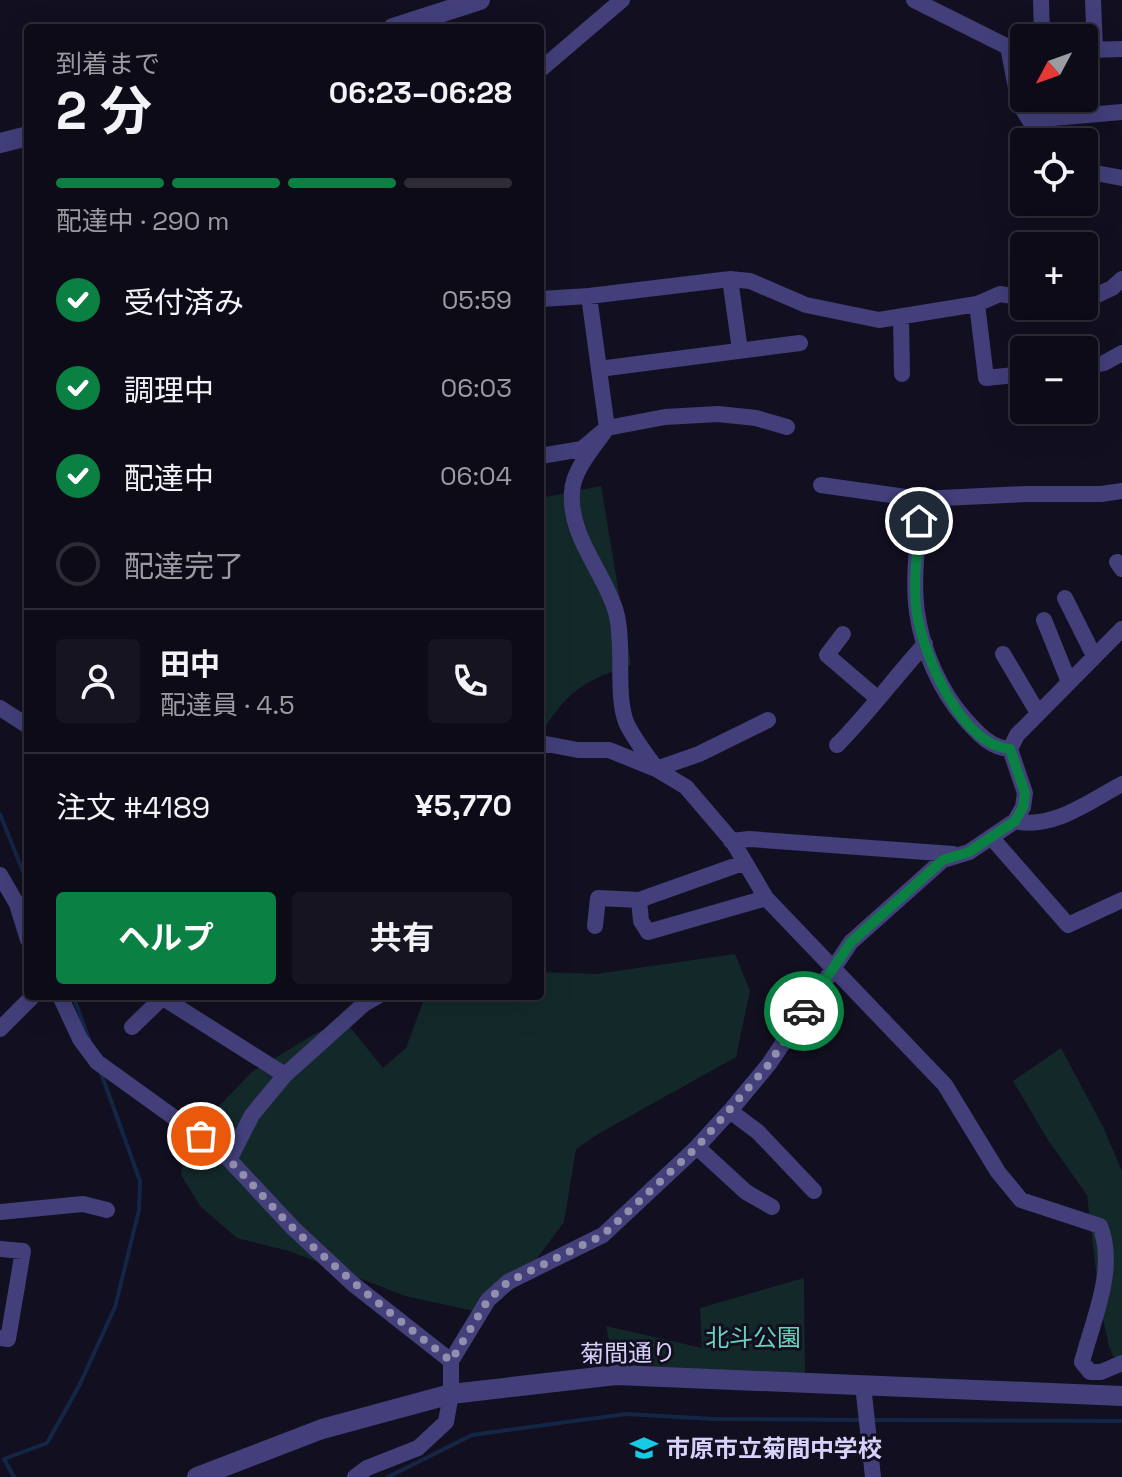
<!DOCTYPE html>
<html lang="ja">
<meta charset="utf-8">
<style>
body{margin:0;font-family:"Space Grotesk","Noto Sans JP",sans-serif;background:#171421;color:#f1f3f6;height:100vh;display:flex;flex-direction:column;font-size:30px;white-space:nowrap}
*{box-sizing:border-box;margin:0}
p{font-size:26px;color:#9b9ba2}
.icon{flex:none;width:44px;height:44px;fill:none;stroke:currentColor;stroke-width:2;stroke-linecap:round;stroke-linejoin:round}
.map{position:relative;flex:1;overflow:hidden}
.sheet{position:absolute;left:24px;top:24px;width:520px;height:976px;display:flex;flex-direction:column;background:#0e0b18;border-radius:8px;box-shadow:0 8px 32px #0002,0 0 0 2px #2e2b37}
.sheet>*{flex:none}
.needle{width:52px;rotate:229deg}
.controls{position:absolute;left:1010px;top:24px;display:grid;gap:16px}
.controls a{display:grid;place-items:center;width:88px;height:88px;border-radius:8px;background:#0e0b18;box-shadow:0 8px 32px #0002,0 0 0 2px #2e2b37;font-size:40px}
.pin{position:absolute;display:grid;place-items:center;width:68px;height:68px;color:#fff;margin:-34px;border:4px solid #fff;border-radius:50%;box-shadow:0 2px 8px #0007}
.courier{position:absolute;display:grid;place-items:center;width:80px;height:80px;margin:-40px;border:6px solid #0b8043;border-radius:50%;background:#fff;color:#222;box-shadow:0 2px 10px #0007}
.overview em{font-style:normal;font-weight:700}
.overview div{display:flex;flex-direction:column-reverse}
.overview{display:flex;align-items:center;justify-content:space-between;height:136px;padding:0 32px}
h1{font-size:52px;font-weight:700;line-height:60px}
.bar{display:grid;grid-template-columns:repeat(4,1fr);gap:12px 8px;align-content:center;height:96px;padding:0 32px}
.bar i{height:10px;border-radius:6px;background:#2e2b37}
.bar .selected{background:#0b8043}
.bar p{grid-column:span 4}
.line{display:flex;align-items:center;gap:20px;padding:0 32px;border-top:2px solid #2e2b37}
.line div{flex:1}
.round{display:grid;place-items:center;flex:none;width:84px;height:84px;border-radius:8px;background:#171421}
ol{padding:0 32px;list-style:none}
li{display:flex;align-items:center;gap:24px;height:88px}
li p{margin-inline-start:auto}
li .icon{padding:8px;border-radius:50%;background:#0b8043;color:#fff;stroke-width:4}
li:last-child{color:#9b9ba2}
li i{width:44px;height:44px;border:4px solid #2e2b37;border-radius:50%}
.action{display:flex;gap:16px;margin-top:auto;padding:16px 32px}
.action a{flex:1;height:92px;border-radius:8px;background:#0b8043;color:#fff;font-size:32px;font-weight:700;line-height:92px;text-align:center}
.action a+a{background:#171421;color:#f1f3f6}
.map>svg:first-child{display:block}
.green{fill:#132929}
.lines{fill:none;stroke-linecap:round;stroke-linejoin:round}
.stream{stroke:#142645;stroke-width:4}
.minor{stroke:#423f7a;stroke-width:16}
.tertiary{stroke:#423f7a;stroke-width:20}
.done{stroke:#928eae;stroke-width:8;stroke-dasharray:0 14.4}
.route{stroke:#0b8043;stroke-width:10}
.labels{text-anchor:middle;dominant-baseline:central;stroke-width:6;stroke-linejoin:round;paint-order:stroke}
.park-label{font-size:24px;fill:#66d3b9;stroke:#120f20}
.street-label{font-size:24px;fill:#d7d2fb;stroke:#120f20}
.poi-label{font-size:24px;font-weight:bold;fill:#d7d2fb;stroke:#120f20;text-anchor:start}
</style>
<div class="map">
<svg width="1122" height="1477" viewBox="0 0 1122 1477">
<rect width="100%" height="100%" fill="#120f20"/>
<path class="green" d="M601,486L631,665C582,681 568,691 540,735V498Z
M735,954L750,991L736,1057L598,1134L576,1149L564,1222L515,1288L478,1312L405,1296L289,1251L237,1238L201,1207L181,1175L186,1140L252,1072L316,1033L345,1021L383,1068L406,1048L423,1002L431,996H540V972L596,974Z
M1061,1048L1103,1127L1122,1171V1375L1109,1347L1100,1305L1087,1195L1048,1140L1013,1081Z
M804,1278L805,1383L616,1375L606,1326L702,1348L700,1308Z"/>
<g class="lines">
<path class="stream" d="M0,814L28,884
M73,996L89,1039
M872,1420L1122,1421
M14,1477L4,1459L47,1443L79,1386L115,1307L139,1210L140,1181L101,1073
M388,1477L472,1435L626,1414L714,1419L864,1420"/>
<path class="minor" d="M914,0L1008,47
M1041,0L1042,38
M1093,0L1095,50
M1088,50L1122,49
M1024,51L1008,47L1019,103L1043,142
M540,70L622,0
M1030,120L1122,112
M1084,171L1122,178
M730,279L740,350
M589,296L607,428C595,446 573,469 572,492C569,538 604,571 616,612C625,646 615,692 626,722C633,738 646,754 656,768
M540,299L589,296L730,279L750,281L806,305L879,320L977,304L1000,294L1024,298
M1084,301L1112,288L1122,279
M977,304L986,378L1024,374
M901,317L902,374
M1084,367L1104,363L1122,353
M599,369L800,343
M540,456L582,449L607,428L665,417L718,414L756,418L787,427
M821,485L920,499L1026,494H1101L1122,491
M920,499C919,536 912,576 917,612C922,649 940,691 965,719C978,733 990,748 1010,749
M1117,562L1122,569
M1065,598L1094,656
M1044,620L1069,682
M843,634L827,655L877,698
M1003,654L1038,713
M0,708L28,726
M837,745C868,714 895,677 925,644
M540,746L546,744L578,750H609L656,769L686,787L733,842L766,898L945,1085L998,1172L1021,1200L1100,1226C1117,1269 1093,1319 1082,1362L1090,1372H1101L1122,1363
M656,769L699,754L768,720
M1015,821C1053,830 1090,801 1122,784
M991,837L1068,925L1122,900
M731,841L749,839L953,854
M0,875L17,904L28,940
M639,900L641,921L648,932L766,898
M595,926L598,898L639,900L743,863
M60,996L80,1039L97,1062L222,1152L293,1228L353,1284L451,1361
M160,996L285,1075
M132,1027L161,999
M0,1029L33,996
M730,1111L758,1132L814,1191
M697,1147L746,1192L772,1207
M229,1160L252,1115L285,1075L364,1004L378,996
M0,1212L83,1204L107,1210
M0,1249L23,1251L8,1339L0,1338
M863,1385L873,1477
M355,1477L367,1468L418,1448L446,1422L451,1394V1361L488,1300L508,1282L603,1235L697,1147L730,1111L769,1064L851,942L943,860L969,852L1015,821L1023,807L1025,793L1010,749L1017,735L1122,629"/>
<path class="tertiary" d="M393,28L480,0
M0,143L28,136
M197,1477L322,1429L451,1394L616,1375L1122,1396"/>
</g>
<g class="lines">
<path class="done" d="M201,1136C237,1163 263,1199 296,1231C345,1277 397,1319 451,1361L488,1300L508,1282L603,1235L697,1147L769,1064L804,1011"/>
<path class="route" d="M804,1011L851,942L943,860L969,852L1015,821L1023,807L1025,793L1010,749C961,745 924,656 917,614C912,584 918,551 919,521"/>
</g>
<defs>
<g id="school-bare" transform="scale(2.16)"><path d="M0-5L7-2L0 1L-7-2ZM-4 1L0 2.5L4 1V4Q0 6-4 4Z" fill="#16cbe3" stroke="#120f20" stroke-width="2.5" paint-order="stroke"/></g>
</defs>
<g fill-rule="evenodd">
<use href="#school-bare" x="644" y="1448"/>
</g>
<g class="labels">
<g class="park-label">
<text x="753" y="1337">北斗公園</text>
</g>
<g class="street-label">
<text transform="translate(628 1353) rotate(-1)">菊間通り</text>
</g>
<g class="poi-label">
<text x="666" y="1448">市原市立菊間中学校</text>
</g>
</g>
</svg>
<div class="controls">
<a><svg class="needle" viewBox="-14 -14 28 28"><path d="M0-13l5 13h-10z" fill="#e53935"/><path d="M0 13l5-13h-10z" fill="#9b9ba2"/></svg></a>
<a><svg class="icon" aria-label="locate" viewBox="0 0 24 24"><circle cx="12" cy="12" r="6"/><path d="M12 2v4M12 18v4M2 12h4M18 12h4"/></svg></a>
<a>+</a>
<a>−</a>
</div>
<div class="pin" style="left:201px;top:1136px;background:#ea580c"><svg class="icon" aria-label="bag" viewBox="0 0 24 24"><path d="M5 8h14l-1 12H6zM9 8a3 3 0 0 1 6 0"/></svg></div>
<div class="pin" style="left:919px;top:521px;background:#1f2937"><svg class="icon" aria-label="home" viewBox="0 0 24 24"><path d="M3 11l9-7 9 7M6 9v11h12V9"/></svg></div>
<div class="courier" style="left:804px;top:1011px"><svg class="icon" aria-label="car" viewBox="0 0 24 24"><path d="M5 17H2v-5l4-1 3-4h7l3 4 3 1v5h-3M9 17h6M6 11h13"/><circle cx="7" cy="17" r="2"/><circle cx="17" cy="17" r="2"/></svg></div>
<section class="sheet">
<div class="overview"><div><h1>2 分</h1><p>到着まで</p></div><em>06:23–06:28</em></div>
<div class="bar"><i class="selected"></i><i class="selected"></i><i class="selected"></i><i></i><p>配達中 · 290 m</p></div>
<ol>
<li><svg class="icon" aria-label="check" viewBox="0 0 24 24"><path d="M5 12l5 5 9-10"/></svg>受付済み<p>05:59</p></li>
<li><svg class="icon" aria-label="check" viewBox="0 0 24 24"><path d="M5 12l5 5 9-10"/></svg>調理中<p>06:03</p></li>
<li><svg class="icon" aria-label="check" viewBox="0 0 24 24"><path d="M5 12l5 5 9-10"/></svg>配達中<p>06:04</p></li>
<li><i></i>配達完了</li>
</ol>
<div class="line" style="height:144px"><a class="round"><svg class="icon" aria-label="person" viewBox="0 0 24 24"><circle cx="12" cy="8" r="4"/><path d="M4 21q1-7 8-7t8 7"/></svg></a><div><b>田中</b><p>配達員 · 4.5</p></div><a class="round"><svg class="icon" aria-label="phone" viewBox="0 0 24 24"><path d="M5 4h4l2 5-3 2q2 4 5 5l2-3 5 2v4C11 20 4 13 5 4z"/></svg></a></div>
<div class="line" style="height:104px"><div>注文 #4189</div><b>¥5,770</b></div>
<div class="action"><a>ヘルプ</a><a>共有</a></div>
</section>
</div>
